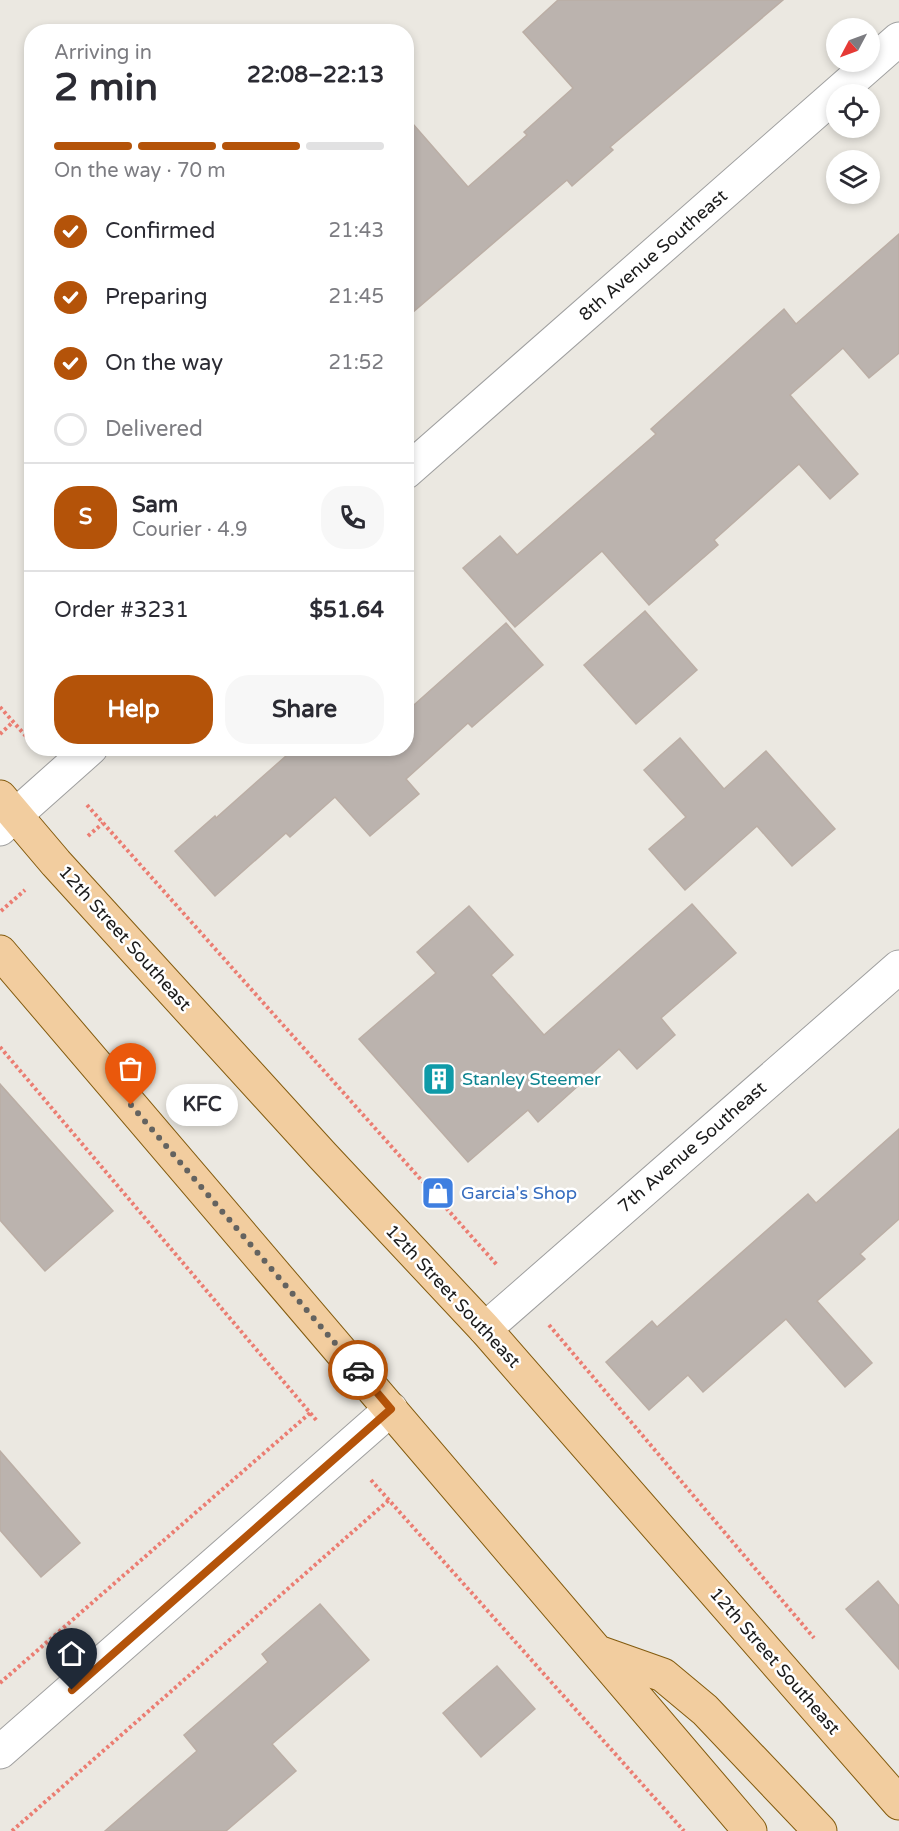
<!DOCTYPE html>
<meta charset="utf-8">
<style>
body{margin:0;font-family:"Varela Round",sans-serif;background:#f7f7f7;color:#2b2b33;height:100vh;display:flex;flex-direction:column;font-size:22px;white-space:nowrap}
*{box-sizing:border-box;margin:0}
p{font-size:20px;color:#7c7c81}
.icon{flex:none;width:33px;height:33px;fill:none;stroke:currentColor;stroke-width:2;stroke-linecap:round;stroke-linejoin:round}
.map{position:relative;flex:1;overflow:hidden}
.details{position:absolute;left:24px;top:24px;width:390px;height:732px;display:flex;flex-direction:column;background:#fff;border-radius:24px;box-shadow:0 3px 9px #0003}
.details>*{flex:none}
.needle{width:39px;rotate:229deg}
.controls{position:absolute;left:826px;top:18px;display:grid;gap:12px}
.controls a{display:grid;place-items:center;width:54px;height:54px;border-radius:50%;background:#fff;box-shadow:0 3px 9px #0003;font-size:30px}
.pin{position:absolute;display:grid;place-items:center;width:51px;height:51px;color:#fff;margin:-62px -26px;border-radius:50% 50% 50% 0;rotate:-45deg;box-shadow:0 0 6px #0007}
.pin .icon{rotate:45deg}
.courier{position:absolute;display:grid;place-items:center;width:60px;height:60px;margin:-30px;border:4px solid #b45309;border-radius:50%;background:#fff;color:#222;box-shadow:0 2px 8px #0007}
.bubble{position:absolute;height:42px;border-radius:21px;background:#fff;box-shadow:0 3px 9px #0003;font-size:20px;font-weight:700;line-height:42px;text-align:center}
.head em{font-style:normal;font-weight:700}
.head div{display:flex;flex-direction:column-reverse}
.head{display:flex;align-items:center;justify-content:space-between;height:102px;padding:0 30px}
h1{font-size:39px;font-weight:700;line-height:45px}
.bar{display:grid;grid-template-columns:repeat(4,1fr);gap:9px 6px;align-content:center;height:72px;padding:0 30px}
.bar i{height:8px;border-radius:4px;background:#e1e1e2}
.bar .on{background:#b45309}
.bar p{grid-column:span 4}
.line{display:flex;align-items:center;gap:15px;padding:0 30px;border-top:2px solid #e1e1e2}
.line div{flex:1}
.round{display:grid;place-items:center;flex:none;width:63px;height:63px;border-radius:24px;background:#f7f7f7}
ol{padding:0 30px;list-style:none}
li{display:flex;align-items:center;gap:18px;height:66px}
li p{margin-inline-start:auto}
li .icon{padding:6px;border-radius:50%;background:#b45309;color:#fff;stroke-width:4}
li:last-child{color:#7c7c81}
li i{width:33px;height:33px;border:3px solid #e1e1e2;border-radius:50%}
.action{display:flex;gap:12px;margin-top:auto;padding:12px 30px}
.action a{flex:1;height:69px;border-radius:24px;background:#b45309;color:#fff;font-size:24px;font-weight:700;line-height:69px;text-align:center}
.action a+a{background:#f7f7f7;color:#2b2b33}
.map>svg:first-child{display:block}
.building{fill:#bbb3ae;stroke:#bbaea5;stroke-width:1.5}
.lines{fill:none;stroke-linecap:round;stroke-linejoin:round}
.minor-casing{stroke:#9f9f9f;stroke-width:35}
.tertiary-casing{stroke:#9f9f9f;stroke-width:35}
.primary-casing{stroke:#835b0e;stroke-width:35}
.path{stroke:#eb7d72;stroke-width:4;stroke-dasharray:3 3;stroke-linecap:butt}
.minor{stroke:#fff;stroke-width:33}
.tertiary{stroke:#fff;stroke-width:33}
.primary{stroke:#f2cd9f;stroke-width:33}
.done{stroke:#646360;stroke-width:6;stroke-dasharray:0 10.8}
.route{stroke:#b45309;stroke-width:8}
.labels{text-anchor:middle;dominant-baseline:central;stroke-width:5;stroke-linejoin:round;paint-order:stroke}
.street-label{font-size:18px;fill:#1b1b1b;stroke:#fff}
.culture-label{font-size:18px;fill:#0d838f;stroke:#fff;text-anchor:start}
.shop-label{font-size:18px;fill:#366cbe;stroke:#fff;text-anchor:start}
</style>
<div class="map">
<svg width="899" height="1831" viewBox="0 0 899 1831">
<rect width="100%" height="100%" fill="#ebe8e1"/>
<path class="building" d="M558,0H783L610,147L613,150L572,186L567,180L406,318V116L468,187L527,135L524,132L573,88L523,32Z
M899,234V353L869,378L843,348L790,395L858,474L830,499L799,464L714,540L718,545L649,605L602,551L515,627L463,568L500,536L517,555L656,434L651,429L784,309L796,324Z
M645,611L697,670L636,724L584,665Z
M506,623L543,665L472,727L468,723L406,779L419,794L370,836L335,797L290,837L286,833L215,896L175,851L215,816L216,818L295,748H406V712Z
M680,738L724,789L766,751L835,829L792,866L757,826L685,890L649,849L686,817L644,770Z
M692,904L736,953L661,1018L675,1035L637,1069L619,1049L538,1122L528,1110L468,1162L359,1039L436,973L417,952L469,906L513,955L491,975L544,1035Z
M0,1084L113,1211L45,1271L0,1220Z
M899,1129V1219L860,1254L865,1259L817,1301L872,1363L845,1387L786,1319L703,1392L688,1375L649,1410L606,1362L652,1321L657,1327L808,1194L816,1203Z
M0,1451L80,1543L41,1577L0,1530Z
M878,1581L899,1606V1669L846,1609Z
M320,1604L369,1660L272,1744L296,1771L226,1831H105L197,1751L184,1735L268,1662L262,1654Z
M497,1666L535,1709L481,1757L443,1713Z"/>
<g class="lines">
<g class="minor-casing">
<path id="minor" d="M485,1329L899,967
M0,1752L391,1409"/>
</g>
<g class="tertiary-casing">
<path id="tertiary" d="M406,472L899,39
M0,829L91,748"/>
</g>
<g class="primary-casing">
<path id="primary" d="M0,797L56,863L323,1156L485,1329L899,1803
M0,952L750,1831
M598,1652L663,1675L705,1710L820,1831"/>
</g>
<path class="path" d="M0,707L32,743
M0,734L13,722
M87,805L497,1265
M88,836L103,823
M1,911L25,890
M0,1047L317,1421
M549,1325L814,1638
M371,1480L684,1831
M0,1683L310,1413
M12,1831L389,1500"/>
<use href="#minor" class="minor"/>
<use href="#tertiary" class="tertiary"/>
<use href="#primary" class="primary"/>
</g>
<g class="lines">
<path class="done" d="M131,1105L358,1370"/>
<path class="route" d="M72,1690L391,1409L358,1370"/>
</g>
<defs>
<g id="building-square" transform="scale(1.725)"><rect x="-9" y="-9" width="18" height="18" rx="4" fill="#0f9aa8" stroke="#fff"/><path d="M-4-6H4V6H1V3H-1V6H-4ZM-2.5-4.3h1.7v1.8h-1.7ZM.8-4.3h1.7v1.8H.8ZM-2.5-1h1.7V.8h-1.7ZM.8-1h1.7V.8H.8Z" fill="#fff"/></g>
<g id="shop-square" transform="scale(1.725)"><rect x="-9" y="-9" width="18" height="18" rx="4" fill="#3f7fe0" stroke="#fff"/><path d="M-5-2.5h2.3a2.7 3.5 0 0 1 5.4 0H5L5.5 6h-11ZM-1.5-2.5h3a1.5 2.3 0 0 0-3 0Z" fill="#fff"/></g>
</defs>
<g fill-rule="evenodd">
<use href="#building-square" x="439" y="1079"/>
<use href="#shop-square" x="438" y="1193"/>
</g>
<g class="labels">
<g class="street-label">
<text transform="translate(653 255) rotate(-41)">8th Avenue Southeast</text>
<text transform="translate(125 938) rotate(48)">12th Street Southeast</text>
<text transform="translate(692 1147) rotate(-41)">7th Avenue Southeast</text>
<text transform="translate(453 1296) rotate(47)">12th Street Southeast</text>
<text transform="translate(775 1661) rotate(49)">12th Street Southeast</text>
</g>
<g class="culture-label">
<text x="462" y="1079">Stanley Steemer</text>
</g>
<g class="shop-label">
<text x="461" y="1193">Garcia's Shop</text>
</g>
</g>
</svg>
<div class="controls">
<a><svg class="needle" viewBox="-14 -14 28 28"><path d="M0-13l5 13h-10z" fill="#e53935"/><path d="M0 13l5-13h-10z" fill="#7c7c81"/></svg></a>
<a><svg class="icon" aria-label="locate" viewBox="0 0 24 24"><circle cx="12" cy="12" r="6"/><path d="M12 2v4M12 18v4M2 12h4M18 12h4"/></svg></a>
<a><svg class="icon" aria-label="layers" viewBox="0 0 24 24"><path d="M12 4l9 5-9 5-9-5zM3 14l9 5 9-5"/></svg></a>
</div>
<div class="pin" style="left:131px;top:1105px;background:#ea580c"><svg class="icon" aria-label="bag" viewBox="0 0 24 24"><path d="M5 8h14l-1 12H6zM9 8a3 3 0 0 1 6 0"/></svg></div>
<div class="pin" style="left:72px;top:1690px;background:#1f2937"><svg class="icon" aria-label="home" viewBox="0 0 24 24"><path d="M3 11l9-7 9 7M6 9v11h12V9"/></svg></div>
<div class="courier" style="left:358px;top:1370px"><svg class="icon" aria-label="car" viewBox="0 0 24 24"><path d="M5 17H2v-5l4-1 3-4h7l3 4 3 1v5h-3M9 17h6M6 11h13"/><circle cx="7" cy="17" r="2"/><circle cx="17" cy="17" r="2"/></svg></div>
<div class="bubble" style="left:166px;top:1084px;width:72px">KFC</div>
<section class="details">
<div class="head"><div><h1>2 min</h1><p>Arriving in</p></div><em>22:08–22:13</em></div>
<div class="bar"><i class="on"></i><i class="on"></i><i class="on"></i><i></i><p>On the way · 70 m</p></div>
<ol>
<li><svg class="icon" aria-label="check" viewBox="0 0 24 24"><path d="M5 12l5 5 9-10"/></svg>Confirmed<p>21:43</p></li>
<li><svg class="icon" aria-label="check" viewBox="0 0 24 24"><path d="M5 12l5 5 9-10"/></svg>Preparing<p>21:45</p></li>
<li><svg class="icon" aria-label="check" viewBox="0 0 24 24"><path d="M5 12l5 5 9-10"/></svg>On the way<p>21:52</p></li>
<li><i></i>Delivered</li>
</ol>
<div class="line" style="height:108px"><b class="round" style="background:#b45309;color:#fff">S</b><div><b>Sam</b><p>Courier · 4.9</p></div><a class="round"><svg class="icon" aria-label="phone" viewBox="0 0 24 24"><path d="M5 4h4l2 5-3 2q2 4 5 5l2-3 5 2v4C11 20 4 13 5 4z"/></svg></a></div>
<div class="line" style="height:78px"><div>Order #3231</div><b>$51.64</b></div>
<div class="action"><a>Help</a><a>Share</a></div>
</section>
</div>
